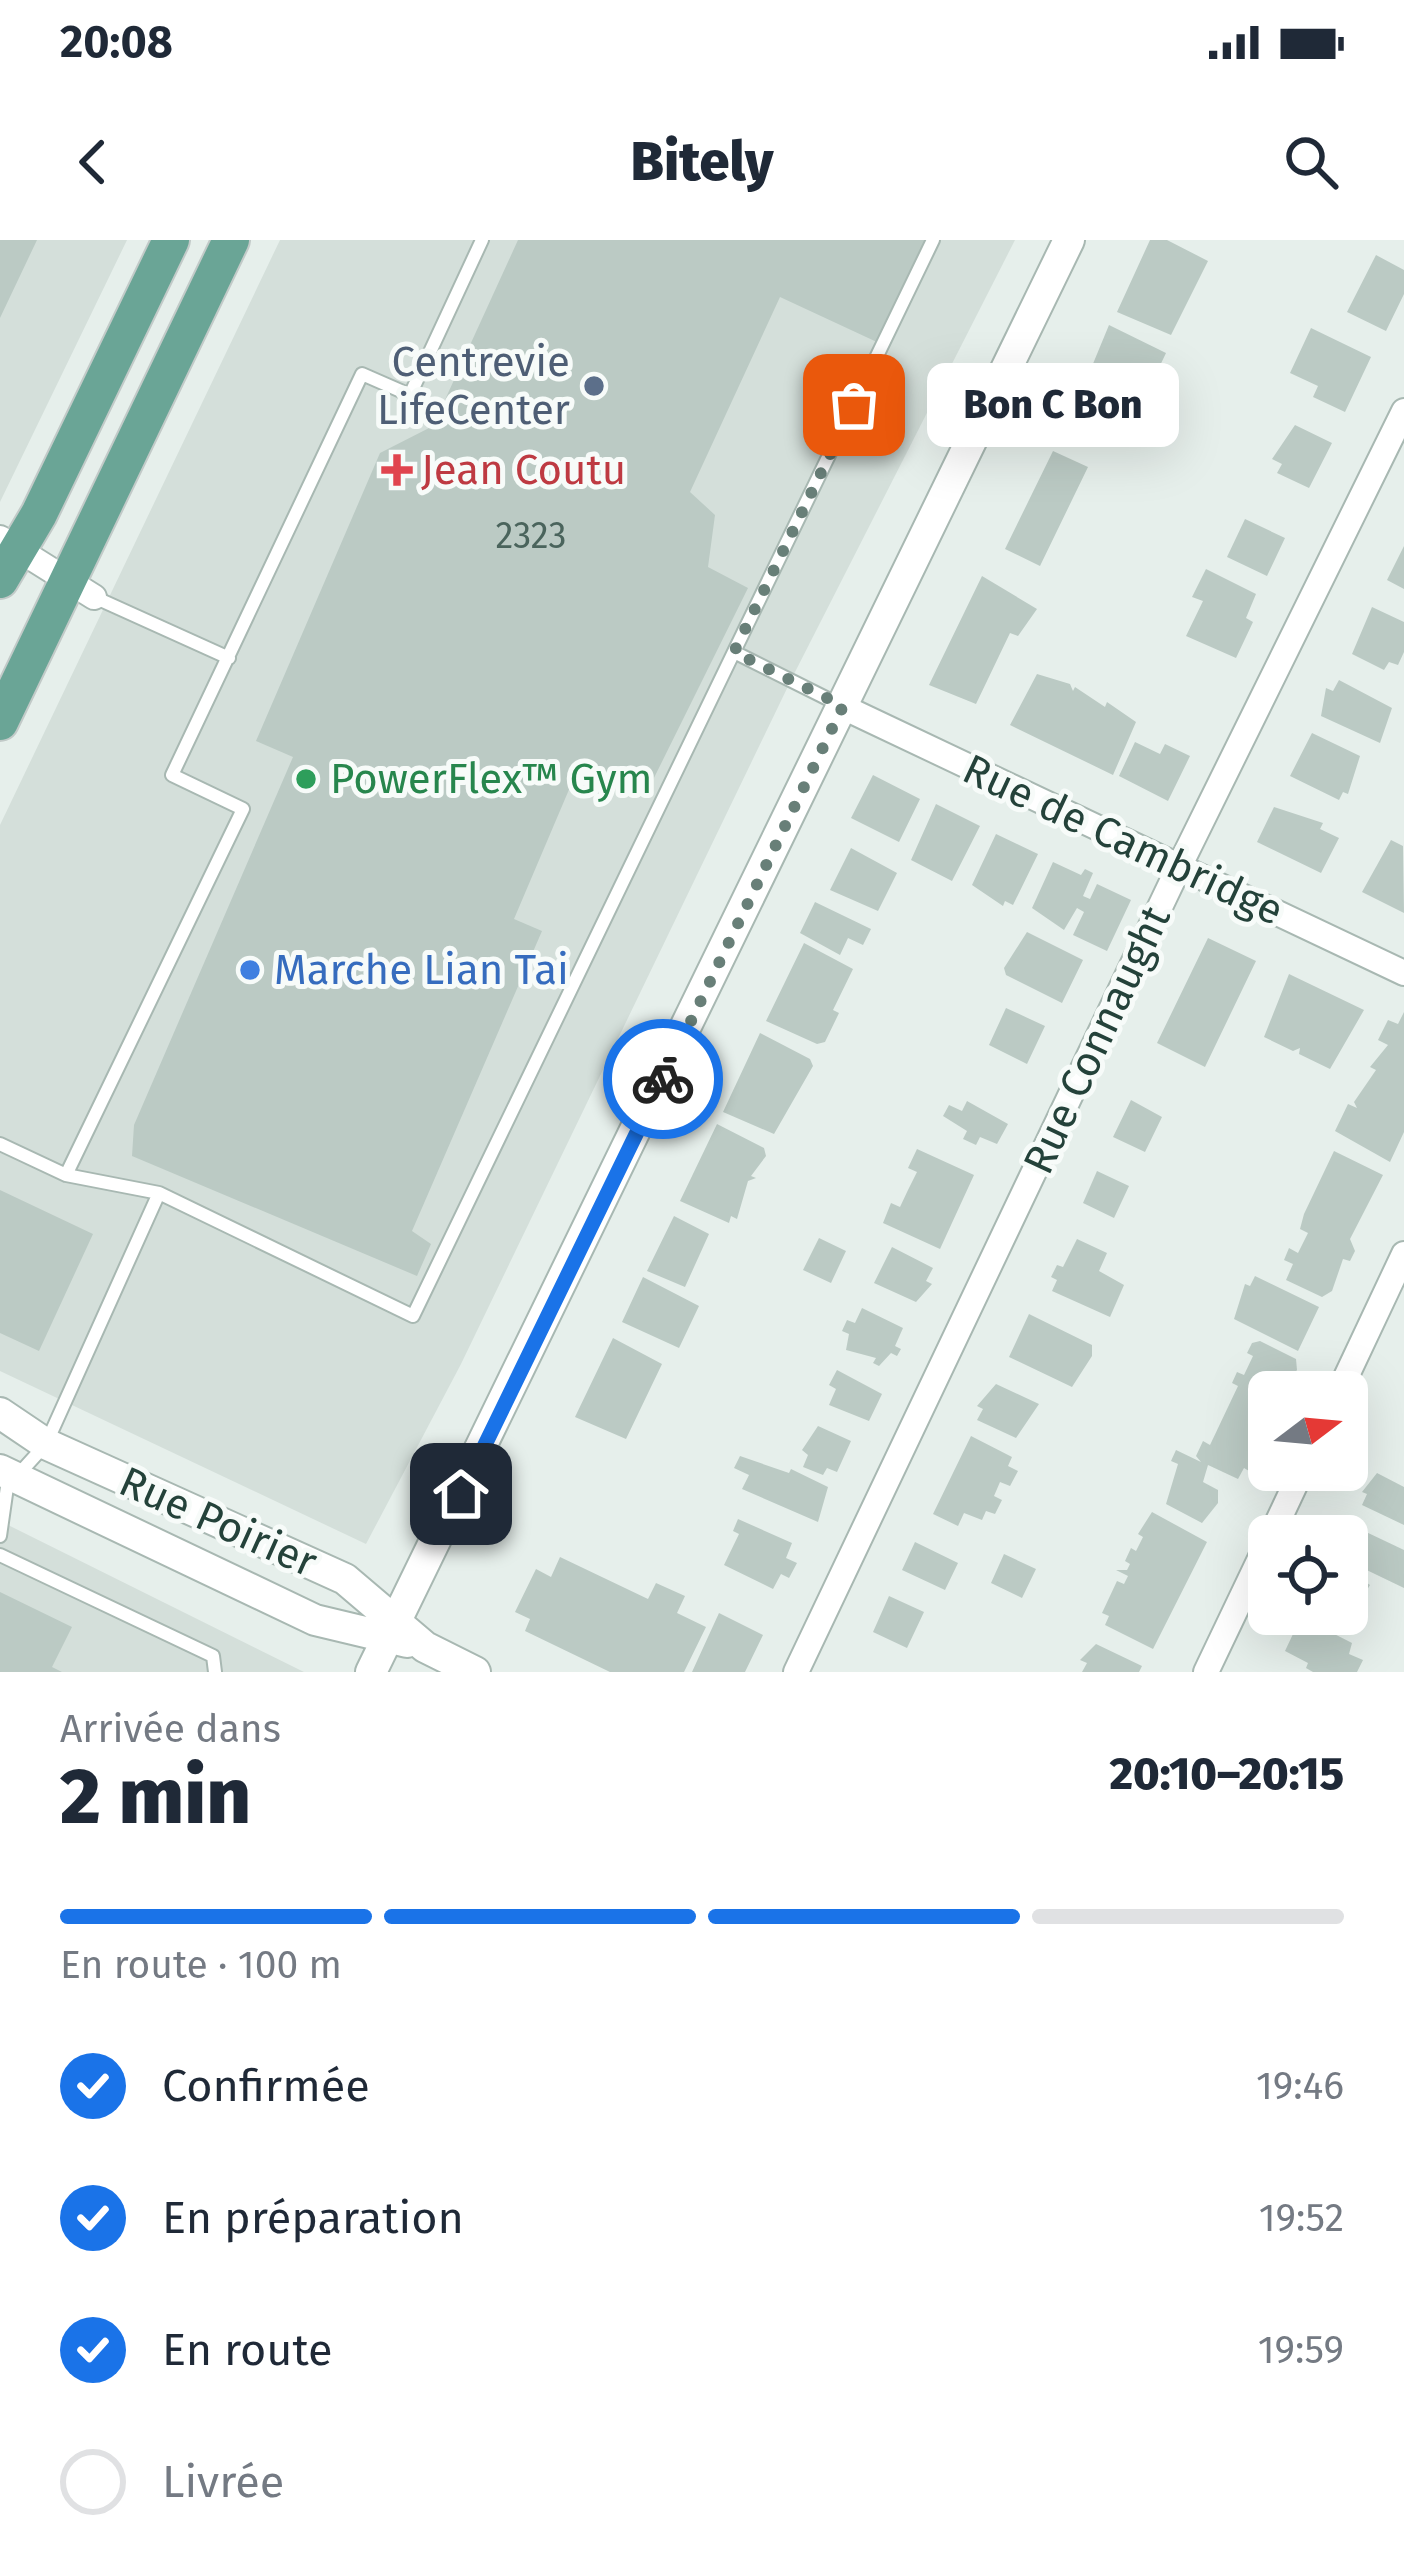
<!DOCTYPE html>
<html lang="fr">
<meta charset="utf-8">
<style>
body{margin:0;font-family:"Fira Sans",sans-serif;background:#f2f2f3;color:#1f2937;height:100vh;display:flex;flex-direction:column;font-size:45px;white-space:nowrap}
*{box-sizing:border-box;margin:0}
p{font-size:39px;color:#747a83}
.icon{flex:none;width:66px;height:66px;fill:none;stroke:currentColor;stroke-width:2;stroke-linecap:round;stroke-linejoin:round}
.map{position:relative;height:1432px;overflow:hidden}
.details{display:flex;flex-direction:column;background:#fff;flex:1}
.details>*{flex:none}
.needle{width:78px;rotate:74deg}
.controls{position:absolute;left:1248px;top:1131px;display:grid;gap:24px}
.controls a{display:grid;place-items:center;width:120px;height:120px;border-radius:18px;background:#fff;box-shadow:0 12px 48px #0002;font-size:60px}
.pin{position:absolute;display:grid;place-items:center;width:102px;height:102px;color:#fff;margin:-51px;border-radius:24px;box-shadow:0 6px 18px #0006}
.courier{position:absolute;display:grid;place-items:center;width:120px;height:120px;margin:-60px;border:9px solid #1a73e8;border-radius:50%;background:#fff;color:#222;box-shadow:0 3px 15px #0007}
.bubble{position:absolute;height:84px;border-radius:18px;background:#fff;box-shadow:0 12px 48px #0002;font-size:39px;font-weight:800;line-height:84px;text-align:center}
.overview em{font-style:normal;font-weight:800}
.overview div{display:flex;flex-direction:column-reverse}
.overview{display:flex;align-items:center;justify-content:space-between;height:204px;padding:0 60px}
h1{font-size:78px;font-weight:800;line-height:90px}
.bar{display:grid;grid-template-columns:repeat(4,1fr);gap:18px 12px;align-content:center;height:144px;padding:0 60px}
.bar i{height:15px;border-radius:9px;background:#e0e1e3}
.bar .on{background:#1a73e8}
.bar p{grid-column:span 4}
ol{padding:0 60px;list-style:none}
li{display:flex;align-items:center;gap:36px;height:132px}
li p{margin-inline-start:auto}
li .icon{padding:12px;border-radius:50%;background:#1a73e8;color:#fff;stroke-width:4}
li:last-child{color:#747a83}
li i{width:66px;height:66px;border:6px solid #e0e1e3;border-radius:50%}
.status{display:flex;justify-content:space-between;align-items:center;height:84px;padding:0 60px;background:#fff;direction:ltr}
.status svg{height:33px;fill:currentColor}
header{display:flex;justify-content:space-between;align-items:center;height:156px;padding:0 60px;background:#fff;font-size:54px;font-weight:800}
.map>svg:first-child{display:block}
.built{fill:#d4dfda}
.building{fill:#bbcac4}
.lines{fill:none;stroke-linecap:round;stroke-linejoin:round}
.service-casing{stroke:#a8b8b2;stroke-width:16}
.minor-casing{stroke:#a8b8b2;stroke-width:28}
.tertiary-casing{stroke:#a8b8b2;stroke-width:34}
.primary-casing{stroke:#c2cac8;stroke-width:40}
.service{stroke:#fff;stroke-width:12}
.minor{stroke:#fff;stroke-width:24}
.tertiary{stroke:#fff;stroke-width:30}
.primary{stroke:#6aa596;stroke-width:36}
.done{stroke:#687f78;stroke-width:12;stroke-dasharray:0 21.6}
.route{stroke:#1a73e8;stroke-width:15}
.service-dot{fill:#5c6f8a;stroke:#f7fbf9;stroke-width:4.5}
.health-dot{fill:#e0444e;stroke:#f7fbf9;stroke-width:4.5}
.leisure-dot{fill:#2e9e5b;stroke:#f7fbf9;stroke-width:4.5}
.shop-dot{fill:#3f7fe0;stroke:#f7fbf9;stroke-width:4.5}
.labels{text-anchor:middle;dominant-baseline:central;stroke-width:10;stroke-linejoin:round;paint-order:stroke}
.number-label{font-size:36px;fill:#4a645c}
.service-label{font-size:42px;fill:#4e5e75;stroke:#f7fbf9;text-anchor:end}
.health-label{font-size:42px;fill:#be3a42;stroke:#f7fbf9;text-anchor:start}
.leisure-label{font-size:42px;fill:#27864d;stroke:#f7fbf9;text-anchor:start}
.street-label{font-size:42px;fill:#24423a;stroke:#f7fbf9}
.shop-label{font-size:42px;fill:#366cbe;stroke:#f7fbf9;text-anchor:start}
</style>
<div class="status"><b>20:08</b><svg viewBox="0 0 49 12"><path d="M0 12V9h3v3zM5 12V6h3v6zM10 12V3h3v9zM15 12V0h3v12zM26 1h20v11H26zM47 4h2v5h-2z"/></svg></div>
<header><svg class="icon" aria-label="back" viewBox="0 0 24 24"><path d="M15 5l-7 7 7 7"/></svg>Bitely<svg class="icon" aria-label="search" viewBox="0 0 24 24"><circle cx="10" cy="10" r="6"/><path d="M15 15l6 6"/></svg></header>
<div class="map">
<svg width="1404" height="1432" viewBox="0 0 1404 1432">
<rect width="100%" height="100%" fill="#e6efeb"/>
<path class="built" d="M0,0H127L0,262Z
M280,0H1015L793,436L461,1124L366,1304L0,1131V585Z
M0,1281L304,1432H0Z"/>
<path class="building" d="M0,0H37L0,78Z
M518,0H926L879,103L780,57L690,252L715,275L708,327L748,348L647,552L582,519L514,679L542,691L412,991L431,1004L417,1036L132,916L134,885L293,517L256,501L380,213L433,186Z
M1150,0H1167L1208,21L1171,95L1117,72Z
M1376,15L1404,30V54L1386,91L1347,72Z
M1109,85L1166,113L1145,157L1090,131Z
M1311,88L1371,117L1345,172L1313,157L1318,146L1290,133Z
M1082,145L1120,166L1113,181L1104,176L1093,199L1063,184Z
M1295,185L1332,203L1309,248L1277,233L1282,224L1272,219Z
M1053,211L1088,227L1040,326L1005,309Z
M1245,279L1285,298L1267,336L1227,317Z
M1404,306V349L1387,340Z
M1206,329L1256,354L1246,378L1253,382L1236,418L1186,396L1203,361L1192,357Z
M982,336L1037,369L1018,396L1010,393L976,464L929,445Z
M1372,367L1404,382V412L1398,425L1389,422L1384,430L1352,414Z
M1037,434L1070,444L1073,451L1075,447L1105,467L1107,462L1136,482L1113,535L1010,485Z
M1339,440L1392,468L1380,503L1321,476L1326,448L1333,451Z
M1312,493L1360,516L1348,554L1343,552L1339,560L1290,536Z
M1135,502L1160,514L1165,504L1190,516L1168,561L1119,536Z
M873,535L920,559L899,602L851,578Z
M936,564L980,586L952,641L911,620Z
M1274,567L1323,583L1320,589L1339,598L1321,633L1257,602Z
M996,594L1038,614L1013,665L1005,661L1003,666L972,645Z
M1391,600L1403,606L1404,673L1362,652Z
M851,608L897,633L878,671L830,650Z
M1053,622L1081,635L1085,629L1093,633L1083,656L1090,659L1097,644L1131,660L1107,711L1073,695L1084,672L1077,668L1064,690L1032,668Z
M815,662L871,689L863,705L848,698L840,715L800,693Z
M1027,692L1083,720L1062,763L1006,735L1004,728Z
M1208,698L1256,721L1205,827L1157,803Z
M804,703L853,729L833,770L839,773L825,802L817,804L766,781Z
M1289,734L1364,770L1330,829L1299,814L1300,808L1293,811L1264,797Z
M1006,768L1045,786L1027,824L989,805Z
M1404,772V892L1390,922L1335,891L1348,864L1357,868L1354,862L1376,830L1370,827L1388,805L1378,800L1388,780L1398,784Z
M760,793L810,819L813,826L774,894L723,872Z
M1131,860L1162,877L1145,912L1113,897Z
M967,861L1008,884L997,904L980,897L976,905L963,899L967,891L943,876L949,865L962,871Z
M717,884L764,908L766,916L751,936L756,938L748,941L737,979L731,976L729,983L680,961Z
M917,909L974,935L940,1009L883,983L891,963L900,967L908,950L917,932L908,928Z
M1334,911L1383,935L1350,999L1355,1011L1350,1021L1343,1019L1332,1051L1322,1057L1286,1040L1293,1024L1284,1020L1289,1008L1298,1013L1308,993L1300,989L1304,974Z
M1097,931L1129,946L1114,978L1083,963Z
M0,950L93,994L39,1111L0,1093Z
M674,976L709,994L685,1047L647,1031Z
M819,998L846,1011L831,1043L803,1030Z
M1077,999L1107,1013L1099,1031L1124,1045L1110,1077L1052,1051L1057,1040L1051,1037L1057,1025L1063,1027Z
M892,1007L933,1028L926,1041L932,1044L916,1062L874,1043Z
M1255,1036L1319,1067L1298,1111L1234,1079L1245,1044L1250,1046Z
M643,1037L699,1066L679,1108L622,1082Z
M862,1068L903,1088L895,1106L901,1109L897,1116L891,1113L879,1126L873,1123L876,1118L846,1110L849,1094L842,1091L847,1080L855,1083Z
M1029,1074L1092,1105V1116L1072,1147L1009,1117Z
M613,1098L662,1124L626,1199L575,1177Z
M1260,1101L1296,1119L1297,1130L1280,1152H1269V1176L1249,1217L1254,1220L1249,1231L1244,1228L1238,1239L1208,1225L1203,1242L1218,1250V1263L1202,1283L1166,1264L1178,1224L1171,1221L1176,1210L1201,1222L1196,1216L1203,1201L1210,1205L1238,1146L1232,1143L1237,1132L1244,1135L1253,1116L1247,1113L1252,1103Z
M837,1130L882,1154L869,1181L829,1165L836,1149L829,1145Z
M996,1144L1039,1164L1016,1198L977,1180L983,1169L977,1166Z
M818,1186L851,1201L837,1232L827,1228L823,1235L803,1227L808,1215L802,1210Z
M971,1196L1012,1217L1008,1226L1018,1231L1010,1246L1000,1242L994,1256L1002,1260L995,1274L986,1271L982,1280L964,1273L958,1286L933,1274Z
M740,1216L789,1233L791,1229L828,1247L818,1282L742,1249L749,1235L734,1228Z
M1377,1233L1404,1247V1285L1362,1265L1367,1254L1362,1252Z
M1152,1272L1207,1302L1153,1409L1105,1385L1109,1376L1102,1373L1117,1341L1124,1344L1128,1336L1116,1330H1127L1130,1324L1125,1321L1131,1308L1136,1311L1143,1297L1138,1294Z
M738,1279L792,1303L786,1318L797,1323L789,1338L781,1334L773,1349L724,1325L739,1294L733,1291Z
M1364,1291L1404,1310V1348L1350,1322Z
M915,1302L958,1323L945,1350L902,1330Z
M1004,1314L1036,1329L1022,1358L991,1343Z
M560,1317L648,1359L656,1343L685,1356L677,1373L706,1387L684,1432H610L525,1391L530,1379L515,1372L536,1329L551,1337Z
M1347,1329L1370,1345L1353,1373L1347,1369Z
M0,1352L72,1387L52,1427L62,1432H0Z
M889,1356L924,1372L907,1408L873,1392Z
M719,1373L763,1395L745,1432H692Z
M1301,1377L1352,1403L1349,1414L1363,1420L1357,1432H1313L1306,1428L1308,1423L1285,1411Z
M1096,1404L1142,1426L1139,1432H1082L1087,1423L1080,1420Z"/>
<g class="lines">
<g class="service-casing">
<path id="service" d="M482,0L410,155L362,134L172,535L243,569L66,935L159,953L413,1076L933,0
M94,357L229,418
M734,412L842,466
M0,904L66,935
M0,1296L7,1247L46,1204L159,953
M0,1315L213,1416L215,1432"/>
</g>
<g class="minor-casing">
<path id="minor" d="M0,298L94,357
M843,467L1404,733
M1339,1152L1404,1014
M1271,1296L1302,1230
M796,1432L1179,627L1404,171
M1206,1432L1269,1300"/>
</g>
<g class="tertiary-casing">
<path id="tertiary" d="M0,1173L46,1204L345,1339L425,1407L475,1432
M0,1230L315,1380L407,1402
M371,1432L1069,0"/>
</g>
<g class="primary-casing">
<path id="primary" d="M0,340L39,274L171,0
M0,482L231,0"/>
</g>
<use href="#service" class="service"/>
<use href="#minor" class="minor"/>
<use href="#tertiary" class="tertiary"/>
<use href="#primary" class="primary"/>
</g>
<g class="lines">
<path class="done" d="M663,839L843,466L734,412L854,165"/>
<path class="route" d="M461,1254L663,839"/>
</g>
<circle class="service-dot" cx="594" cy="146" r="12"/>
<path class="health-dot" d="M391 212h12v12h12v12h-12v12h-12v-12h-12v-12h12z"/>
<circle class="leisure-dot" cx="306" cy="539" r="12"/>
<circle class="shop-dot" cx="250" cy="730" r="12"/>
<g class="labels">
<g class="number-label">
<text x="531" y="296">2323</text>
</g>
<g class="service-label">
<text x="570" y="122">Centrevie<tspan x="570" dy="48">LifeCenter</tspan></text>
</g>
<g class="health-label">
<text x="421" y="230">Jean Coutu</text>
</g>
<g class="leisure-label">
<text x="330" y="539">PowerFlex™ Gym</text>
</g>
<g class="street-label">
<text transform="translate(1123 600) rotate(25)">Rue de Cambridge</text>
<text transform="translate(1097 800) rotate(-65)">Rue Connaught</text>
<text transform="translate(218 1282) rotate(24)">Rue Poirier</text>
</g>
<g class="shop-label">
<text x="274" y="730">Marche Lian Tai</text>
</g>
</g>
</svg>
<div class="controls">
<a><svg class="needle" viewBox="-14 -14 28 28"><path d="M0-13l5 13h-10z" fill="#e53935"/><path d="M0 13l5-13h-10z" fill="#747a83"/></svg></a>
<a><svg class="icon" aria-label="locate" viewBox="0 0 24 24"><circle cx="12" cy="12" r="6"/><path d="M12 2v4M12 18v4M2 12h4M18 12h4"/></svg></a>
</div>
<div class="pin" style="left:854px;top:165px;background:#ea580c"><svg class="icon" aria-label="bag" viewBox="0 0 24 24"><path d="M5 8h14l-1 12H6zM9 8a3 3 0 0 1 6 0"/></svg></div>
<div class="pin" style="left:461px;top:1254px;background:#1f2937"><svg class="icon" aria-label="home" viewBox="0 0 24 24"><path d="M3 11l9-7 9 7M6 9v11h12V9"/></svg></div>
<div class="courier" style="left:663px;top:839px"><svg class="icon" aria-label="bike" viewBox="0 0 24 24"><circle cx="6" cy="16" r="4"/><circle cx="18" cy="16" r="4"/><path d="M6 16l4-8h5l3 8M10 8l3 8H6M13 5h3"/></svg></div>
<div class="bubble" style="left:927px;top:123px;width:252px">Bon C Bon</div>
</div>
<section class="details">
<div class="overview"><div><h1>2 min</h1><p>Arrivée dans</p></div><em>20:10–20:15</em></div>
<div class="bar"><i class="on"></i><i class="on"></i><i class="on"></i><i></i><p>En route · 100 m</p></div>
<ol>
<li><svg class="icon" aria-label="check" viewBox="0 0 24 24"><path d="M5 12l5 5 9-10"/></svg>Confirmée<p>19:46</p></li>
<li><svg class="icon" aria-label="check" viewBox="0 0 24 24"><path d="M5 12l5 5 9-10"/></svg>En préparation<p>19:52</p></li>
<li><svg class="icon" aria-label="check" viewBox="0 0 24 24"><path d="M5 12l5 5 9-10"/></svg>En route<p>19:59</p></li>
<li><i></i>Livrée</li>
</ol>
</section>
